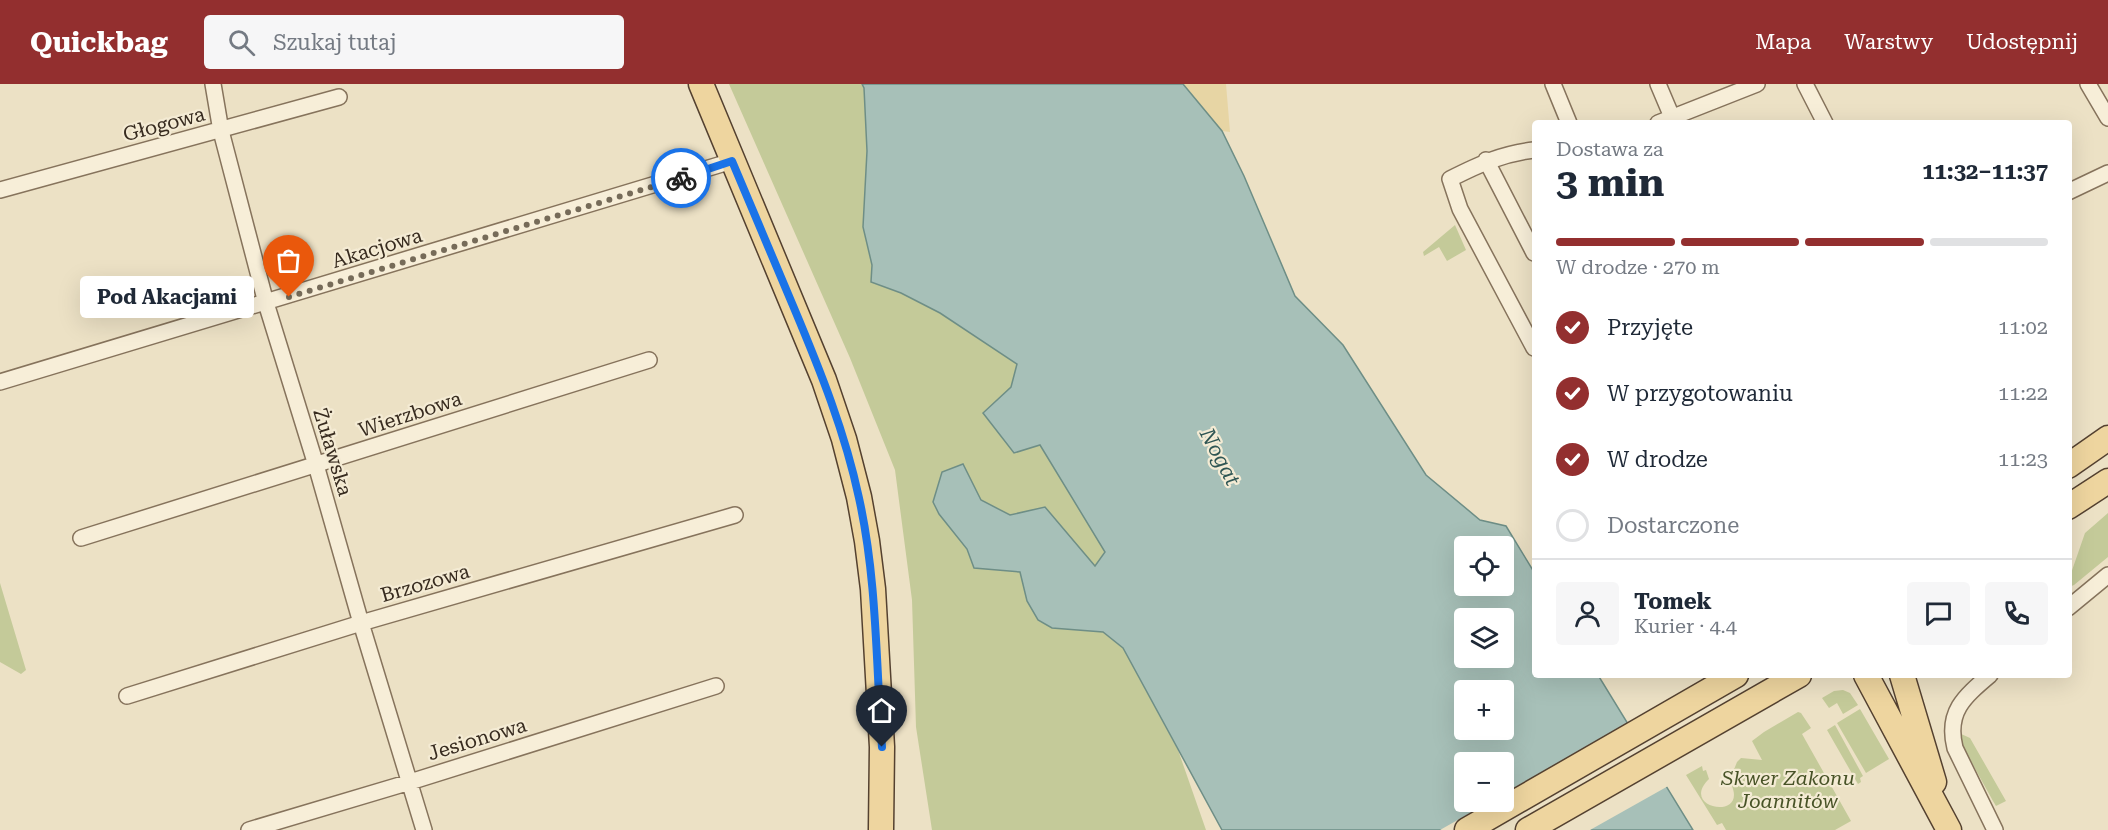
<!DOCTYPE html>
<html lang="pl">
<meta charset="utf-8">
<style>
body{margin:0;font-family:"Roboto Serif",serif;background:#f6f6f7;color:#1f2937;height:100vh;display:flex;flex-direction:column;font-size:22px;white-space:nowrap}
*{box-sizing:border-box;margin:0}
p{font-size:20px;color:#747a83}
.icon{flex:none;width:33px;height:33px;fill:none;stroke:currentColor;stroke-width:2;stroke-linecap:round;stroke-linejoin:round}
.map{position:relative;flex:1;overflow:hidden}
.details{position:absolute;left:1532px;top:36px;width:540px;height:558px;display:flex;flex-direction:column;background:#fff;border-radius:6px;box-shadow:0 6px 24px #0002}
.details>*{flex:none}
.tools{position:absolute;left:1454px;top:452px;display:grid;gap:12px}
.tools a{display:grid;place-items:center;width:60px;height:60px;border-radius:6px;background:#fff;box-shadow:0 6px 24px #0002;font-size:30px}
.pin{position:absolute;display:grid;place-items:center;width:51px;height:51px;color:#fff;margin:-62px -26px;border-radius:50% 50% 50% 0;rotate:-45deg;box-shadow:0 0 6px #0007}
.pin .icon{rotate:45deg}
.courier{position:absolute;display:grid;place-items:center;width:60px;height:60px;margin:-30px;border:4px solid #1a73e8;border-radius:50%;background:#fff;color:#222;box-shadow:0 2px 8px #0007}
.bubble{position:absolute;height:42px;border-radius:6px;background:#fff;box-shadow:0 6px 24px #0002;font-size:20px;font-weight:700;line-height:42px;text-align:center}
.head em{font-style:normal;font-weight:700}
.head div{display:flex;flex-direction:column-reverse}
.head{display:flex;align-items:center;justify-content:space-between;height:102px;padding:0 24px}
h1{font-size:39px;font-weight:700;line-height:45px}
.bar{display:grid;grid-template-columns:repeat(4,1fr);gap:9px 6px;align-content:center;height:72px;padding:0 24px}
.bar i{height:8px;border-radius:4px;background:#e0e1e3}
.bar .selected{background:#932f2f}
.bar p{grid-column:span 4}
.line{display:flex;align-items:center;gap:15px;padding:0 24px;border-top:2px solid #e0e1e3}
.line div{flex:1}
.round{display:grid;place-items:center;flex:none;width:63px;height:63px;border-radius:6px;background:#f6f6f7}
ol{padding:0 24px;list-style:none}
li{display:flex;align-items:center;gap:18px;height:66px}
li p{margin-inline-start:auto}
li .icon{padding:6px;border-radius:50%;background:#932f2f;color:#fff;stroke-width:4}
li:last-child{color:#747a83}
li i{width:33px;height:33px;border:3px solid #e0e1e3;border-radius:50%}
header{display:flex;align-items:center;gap:36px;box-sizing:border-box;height:84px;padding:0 30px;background:#932f2f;color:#fff}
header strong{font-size:28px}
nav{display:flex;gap:33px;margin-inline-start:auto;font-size:21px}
.search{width:420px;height:54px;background:#f6f6f7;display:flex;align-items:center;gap:15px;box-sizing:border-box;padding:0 21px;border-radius:6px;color:#747a83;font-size:22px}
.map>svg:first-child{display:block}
.green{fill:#c4ca99}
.sand{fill:#e7d5a4}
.water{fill:#a7c0b8;stroke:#6e8e86;stroke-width:1.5;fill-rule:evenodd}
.pier{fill:#ece1c5}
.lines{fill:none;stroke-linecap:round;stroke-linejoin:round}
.street-casing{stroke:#86735c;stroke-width:18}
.primary-casing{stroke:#544130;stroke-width:27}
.street{stroke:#f7eed8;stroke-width:15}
.primary{stroke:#eed59f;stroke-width:24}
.done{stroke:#766b59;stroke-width:6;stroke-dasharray:0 10.8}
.route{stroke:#1a73e8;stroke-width:8}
.labels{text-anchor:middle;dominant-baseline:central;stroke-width:4.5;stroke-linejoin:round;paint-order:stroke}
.street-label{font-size:20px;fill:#372b1f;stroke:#f4ebd4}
.park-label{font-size:20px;font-style:italic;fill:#485327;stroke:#f4ebd4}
.water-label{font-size:21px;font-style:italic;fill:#2f5654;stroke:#f4ebd4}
</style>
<header>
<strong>Quickbag</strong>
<div class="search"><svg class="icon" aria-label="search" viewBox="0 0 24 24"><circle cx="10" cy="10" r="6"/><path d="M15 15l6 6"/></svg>Szukaj tutaj</div>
<nav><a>Mapa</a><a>Warstwy</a><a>Udostępnij</a></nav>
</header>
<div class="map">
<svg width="2108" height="746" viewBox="0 0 2108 746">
<rect width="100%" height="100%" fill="#ece1c5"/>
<path class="green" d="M729,0H862L864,4L867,67L863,143L872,181L871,198L901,209L940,229L1017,280L1011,303L984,329L1040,361L1105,467L1095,482L1045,423L1010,431L981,416L963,380L933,418L940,430L967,465L974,484L1020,488L1027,517L1052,544L1103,548L1123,564L1178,666L1206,746H932L916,643L912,516L895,386L850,274Z
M1455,141L1466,166L1447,177L1439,163L1424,172L1423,168Z
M2108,429V473L2074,501L2069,503V495L2085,449Z
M0,499L26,586L21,590L0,578Z
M1843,606L1850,609L1858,621L1843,630L1837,619L1829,624L1822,614L1834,607Z
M1860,625L1889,675L1866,689L1837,639Z
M1798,628L1801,629L1811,644L1802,650L1851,737L1835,746H1726L1722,739L1717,741L1686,691L1702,682L1703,687L1706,686L1709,695C1678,725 1749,737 1731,700L1737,696L1733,688L1737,678L1741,674L1762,676L1752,657L1764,648Z
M1835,641L1863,692L1860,694L1861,698L1858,700L1827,646Z
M1959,649L1970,654L2006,717L1996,722L1993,717L1963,663Z"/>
<path class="sand" d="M1183,0H1226L1230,48L1222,47Z"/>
<path class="water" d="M862,0H1183L1222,47L1244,92L1295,212L1343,261L1426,391L1480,436L1506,442L1534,488V591H1598L1693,746H1222L1123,564L1103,548L1052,544L1038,536L1027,517L1020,488L974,484L967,465L939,430L933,418L942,388L963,380L981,416L1010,431L1045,423L1095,482L1105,468L1040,361L1014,369L983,329L1011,303L1017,280L940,229L901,209L871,198L872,181L863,143L867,67L864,4ZM1464,462H1503V501H1464ZM1464,534H1503V573H1464ZM1464,606H1503V645H1464ZM1464,678H1503V717H1464Z"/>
<path class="pier" d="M1631,638L1670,701L1590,746H1440L1491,717H1503V710Z"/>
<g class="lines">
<g class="street-casing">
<path id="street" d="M213,0L221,47L266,219L316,381L361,539L424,746
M1553,0L1569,39
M1658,0L1672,33
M1805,0L1825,39
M2088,0L2108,34
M1658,39L1757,0
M1534,66C1501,70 1480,80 1450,95L1460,125L1534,264
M1486,76L1534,169
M0,106L339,13
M2068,108L2108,89
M0,298L732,77
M81,454L649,276
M2068,524L2108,491
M1990,591C1964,613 1946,628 1955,664L1995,746
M127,612L361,539L735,431
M249,746L410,698L716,602"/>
</g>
<g class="primary-casing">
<path id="primary" d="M701,0L824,296L844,355L859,413L867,457L873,505L882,663L881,746
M2068,382L2108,354
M2068,423L2108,397
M1866,591L1949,746
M1902,591L1934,698
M1467,746L1736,591
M1528,746L1799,591"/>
</g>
<use href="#street" class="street"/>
<use href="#primary" class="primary"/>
</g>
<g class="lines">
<path class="done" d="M289,213L681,94"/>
<path class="route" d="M681,94L732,77C753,126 773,175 794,224C820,286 845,348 859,414C877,495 876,580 882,663"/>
</g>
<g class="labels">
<g class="street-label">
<text transform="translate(164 40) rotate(-15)">Głogowa</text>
<text transform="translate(377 164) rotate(-17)">Akacjowa</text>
<text transform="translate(410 330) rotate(-18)">Wierzbowa</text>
<text transform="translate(333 368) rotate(73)">Żuławska</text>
<text transform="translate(425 499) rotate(-16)">Brzozowa</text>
<text transform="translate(477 655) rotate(-17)">Jesionowa</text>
</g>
<g class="park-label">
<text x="1788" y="694">Skwer Zakonu<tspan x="1788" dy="23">Joannitów</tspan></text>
</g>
<g class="water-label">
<text transform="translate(1220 373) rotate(62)">Nogat</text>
</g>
</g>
</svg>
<div class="tools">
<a><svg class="icon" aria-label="locate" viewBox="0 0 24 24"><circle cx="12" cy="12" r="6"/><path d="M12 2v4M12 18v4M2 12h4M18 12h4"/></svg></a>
<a><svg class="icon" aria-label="layers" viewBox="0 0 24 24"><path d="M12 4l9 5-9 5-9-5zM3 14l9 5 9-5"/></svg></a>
<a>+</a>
<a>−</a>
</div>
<div class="pin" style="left:289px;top:213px;background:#ea580c"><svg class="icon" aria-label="bag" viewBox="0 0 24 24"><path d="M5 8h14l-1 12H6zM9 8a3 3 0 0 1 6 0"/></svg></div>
<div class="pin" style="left:882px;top:663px;background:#1f2937"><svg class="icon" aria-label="home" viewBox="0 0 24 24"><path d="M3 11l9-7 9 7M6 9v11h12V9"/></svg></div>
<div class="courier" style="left:681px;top:94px"><svg class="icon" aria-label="bike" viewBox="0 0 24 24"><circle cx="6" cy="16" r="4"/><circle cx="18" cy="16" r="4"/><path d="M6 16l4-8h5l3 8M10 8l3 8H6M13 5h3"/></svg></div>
<div class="bubble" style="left:80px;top:192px;width:174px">Pod Akacjami</div>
<section class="details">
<div class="head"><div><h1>3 min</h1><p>Dostawa za</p></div><em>11:32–11:37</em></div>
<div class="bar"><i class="selected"></i><i class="selected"></i><i class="selected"></i><i></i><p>W drodze · 270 m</p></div>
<ol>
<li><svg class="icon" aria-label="check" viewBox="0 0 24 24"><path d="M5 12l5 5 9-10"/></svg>Przyjęte<p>11:02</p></li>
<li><svg class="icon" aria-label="check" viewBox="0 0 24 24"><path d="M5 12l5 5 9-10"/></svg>W przygotowaniu<p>11:22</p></li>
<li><svg class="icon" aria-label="check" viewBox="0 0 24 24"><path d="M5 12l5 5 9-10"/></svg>W drodze<p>11:23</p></li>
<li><i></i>Dostarczone</li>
</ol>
<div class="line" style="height:108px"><a class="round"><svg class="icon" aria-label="person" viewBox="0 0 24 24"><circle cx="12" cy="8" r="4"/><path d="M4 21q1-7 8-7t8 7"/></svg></a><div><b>Tomek</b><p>Kurier · 4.4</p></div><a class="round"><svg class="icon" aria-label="chat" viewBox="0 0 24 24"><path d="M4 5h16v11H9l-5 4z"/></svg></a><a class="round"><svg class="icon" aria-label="phone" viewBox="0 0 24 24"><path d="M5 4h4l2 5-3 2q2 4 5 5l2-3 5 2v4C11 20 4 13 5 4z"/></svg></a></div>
</section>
</div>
